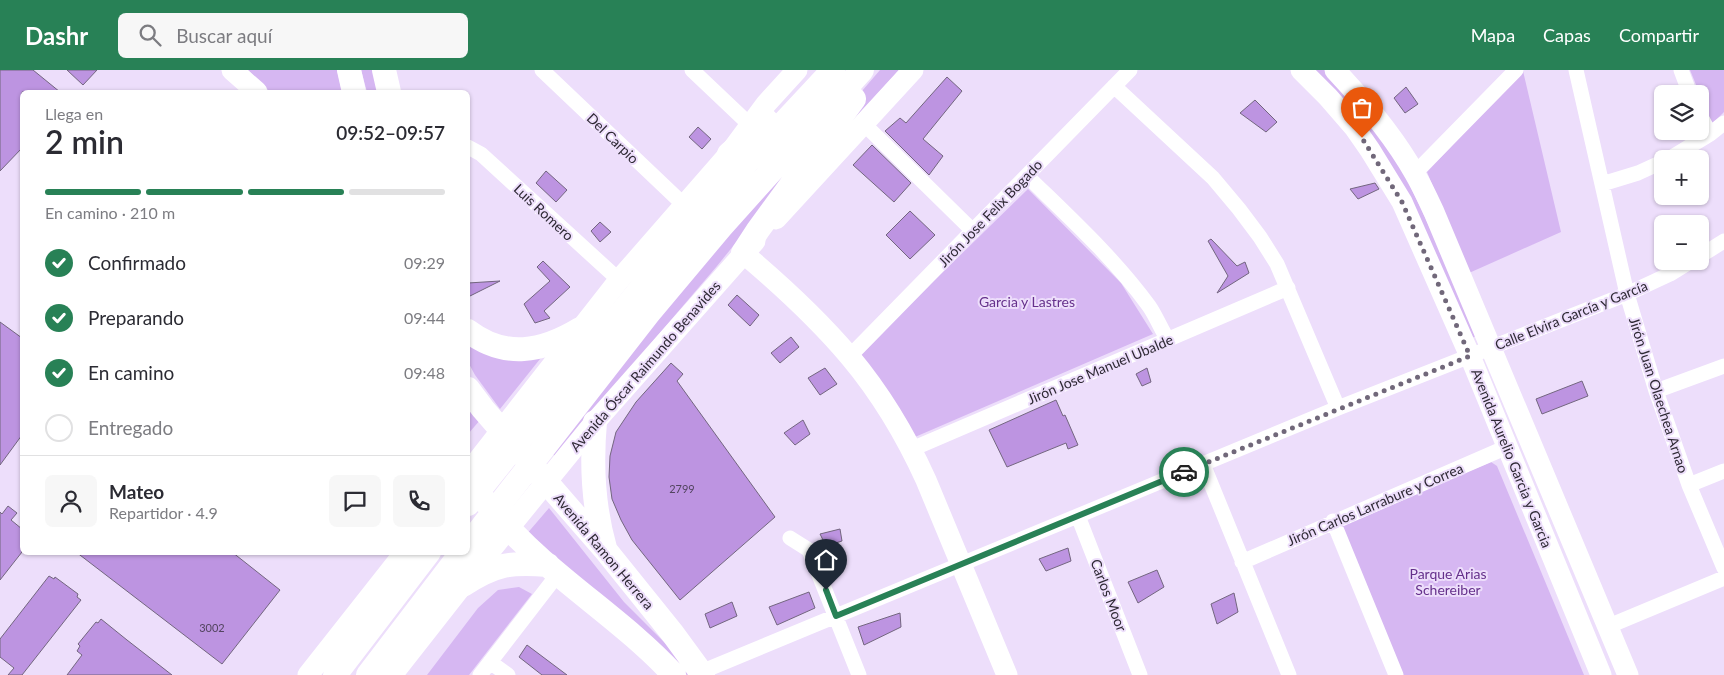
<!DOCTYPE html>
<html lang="es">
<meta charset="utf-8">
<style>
body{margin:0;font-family:Lato,sans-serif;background:#f7f7f7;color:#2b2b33;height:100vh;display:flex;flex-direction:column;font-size:19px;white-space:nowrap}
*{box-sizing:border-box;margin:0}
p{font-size:16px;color:#7c7c81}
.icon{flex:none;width:28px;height:28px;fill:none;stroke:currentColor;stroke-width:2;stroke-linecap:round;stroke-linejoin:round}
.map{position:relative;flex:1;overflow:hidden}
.side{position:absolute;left:20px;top:20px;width:450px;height:465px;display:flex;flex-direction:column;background:#fff;border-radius:8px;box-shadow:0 1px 4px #0004}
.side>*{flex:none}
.tools{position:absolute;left:1654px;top:15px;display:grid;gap:10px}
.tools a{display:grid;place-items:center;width:55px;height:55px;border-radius:8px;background:#fff;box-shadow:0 1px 4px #0004;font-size:25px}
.pin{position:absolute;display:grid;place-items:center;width:42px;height:42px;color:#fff;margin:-51px -21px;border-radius:50% 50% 50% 0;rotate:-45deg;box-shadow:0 0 5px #0007}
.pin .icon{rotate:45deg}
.courier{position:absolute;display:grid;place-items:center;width:50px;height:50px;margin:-25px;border:4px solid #288156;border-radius:50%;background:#fff;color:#222;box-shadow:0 1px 6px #0007}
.head em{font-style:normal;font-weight:600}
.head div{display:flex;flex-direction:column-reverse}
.head{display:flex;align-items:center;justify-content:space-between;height:85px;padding:0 25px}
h1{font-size:32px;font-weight:600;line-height:38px}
.bar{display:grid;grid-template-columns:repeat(4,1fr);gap:8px 5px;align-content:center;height:60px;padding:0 25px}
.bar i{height:6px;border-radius:4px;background:#e1e1e2}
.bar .on{background:#288156}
.bar p{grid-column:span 4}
.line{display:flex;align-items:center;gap:12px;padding:0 25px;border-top:1px solid #e1e1e2}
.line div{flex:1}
.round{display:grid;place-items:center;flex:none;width:52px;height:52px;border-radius:8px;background:#f7f7f7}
ol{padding:0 25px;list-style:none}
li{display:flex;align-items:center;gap:15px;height:55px}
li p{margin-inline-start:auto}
li .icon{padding:5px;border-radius:50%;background:#288156;color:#fff;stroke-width:4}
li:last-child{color:#7c7c81}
li i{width:28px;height:28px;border:2px solid #e1e1e2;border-radius:50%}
header{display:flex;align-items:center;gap:30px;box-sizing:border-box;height:70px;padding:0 25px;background:#288156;color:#fff}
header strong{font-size:24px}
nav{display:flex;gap:28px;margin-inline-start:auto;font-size:18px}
.search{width:350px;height:45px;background:#f7f7f7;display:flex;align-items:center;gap:12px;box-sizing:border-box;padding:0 18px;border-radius:8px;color:#7c7c81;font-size:19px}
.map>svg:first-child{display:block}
.green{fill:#d6b7f2}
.building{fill:#bd94e1;stroke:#73667f}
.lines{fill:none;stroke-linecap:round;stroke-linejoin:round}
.street{stroke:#fff;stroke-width:15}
.secondary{stroke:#fff;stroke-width:21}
.primary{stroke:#fff;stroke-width:24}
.done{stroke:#71687a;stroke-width:5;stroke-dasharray:0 9}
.route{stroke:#288156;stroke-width:6}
.labels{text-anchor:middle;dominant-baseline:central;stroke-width:4;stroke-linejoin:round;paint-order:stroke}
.number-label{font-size:11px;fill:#52445f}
.street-label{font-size:14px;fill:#2e2934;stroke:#eddefb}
.park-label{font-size:14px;fill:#65308b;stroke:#eddefb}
</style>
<header>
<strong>Dashr</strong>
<div class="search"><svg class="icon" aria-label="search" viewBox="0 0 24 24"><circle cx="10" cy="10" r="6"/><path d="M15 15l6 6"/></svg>Buscar aquí</div>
<nav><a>Mapa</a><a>Capas</a><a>Compartir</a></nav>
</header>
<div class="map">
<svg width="1724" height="605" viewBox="0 0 1724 605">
<rect width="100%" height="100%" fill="#eddefb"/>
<path class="green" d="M248,0H337L342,22H270Z
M361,0H374L380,22H367Z
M880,0H899L806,103L862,21Z
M1310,0H1327L1381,67L1404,103L1480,264L1468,270L1438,199Z
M1690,0H1724V42L1712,54Z
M1523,1L1561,162L1469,203L1427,102Z
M808,78L755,149L717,196L555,386L551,383L647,260L725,169Z
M1028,119L1121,213L1153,264L915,367L860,283Z
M468,267L548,279L500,339L475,305L468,292Z
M468,333L481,349L468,364Z
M1491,392L1497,396L1584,605H1389L1329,460Z
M549,438L624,532L693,601L687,605L622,547L525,466Z
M519,517L532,524L469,605H427L478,538L498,520Z"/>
<path class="building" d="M0,0H33L60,22H22V78L0,101Z
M67,0H97L83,15Z
M947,7L962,21L923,69L943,86L929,105L885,61L900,48L906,53Z
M1406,17L1418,34L1405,43L1394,28Z
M1255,30L1277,52L1266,62L1240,43Z
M698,57L711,69L702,79L689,67Z
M872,75L911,113L894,132L853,95Z
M546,101L567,120L556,132L536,113Z
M1375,113L1379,119L1358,129L1350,119Z
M910,141L935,165L910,189L886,165Z
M600,152L611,162L600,172L591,161Z
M1211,169L1237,196L1245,192L1249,203L1217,223L1228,206L1208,171Z
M543,191L570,217L544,241L550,248L535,253L524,234L550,211L537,197Z
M500,211L468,227V213Z
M737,225L759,245L750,256L728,235Z
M0,252L22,268V365L0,395Z
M791,267L799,277L780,293L771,283Z
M671,293L683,304L677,311L775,447L680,530L632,470L621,450L612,429L609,407L610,386L616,362L636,332Z
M825,298L837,314L820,325L808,308Z
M1147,298L1151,312L1142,316L1136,304Z
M1582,311L1588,326L1542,344L1536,329Z
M1056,330L1063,346L1065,345L1078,375L1068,379L1066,373L1007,397L989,360Z
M803,350L810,364L795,375L784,363Z
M8,436L17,443L11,450L22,459V482L0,510V442L2,444Z
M840,459L842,471L826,476L820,464Z
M1068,478L1071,491L1046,501L1039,489Z
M76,482H232L280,520L222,594Z
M1157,500L1164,517L1138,533L1128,512Z
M49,506L54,509L55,507L78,524L77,527L81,530L22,605H8L14,598L0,587V569Z
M809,522L815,538L777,555L769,537Z
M1234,523L1238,542L1217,554L1211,534Z
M732,532L737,546L710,558L705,544Z
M900,543L901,557L864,575L858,557Z
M101,549L127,570L172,605H67L82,585L77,581L80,576L78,574L96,552L98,553Z
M527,575L567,605H542L519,587Z"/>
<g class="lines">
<path class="street" d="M542,0L684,135
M692,0L750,55
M1576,0L1627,224L1656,321L1689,415L1724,498
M1681,0L1690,24
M1114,16L1213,108L1239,139L1260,167L1277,194L1338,338
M1700,45L1710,64
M864,54L973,161
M468,77L481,84L619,210
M1669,89L1710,64L1724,53
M1415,103L1516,0
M1027,106C1069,147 1114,188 1149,236C1156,246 1161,259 1168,270
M1602,114L1638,103L1662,92
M1700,186L1724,171
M850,286L1130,0
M1656,321L1724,296
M912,379L1288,218
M1203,394L1289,605
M1689,415L1724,401
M1078,446L1140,605
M1333,451L1396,605
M790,468L809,480L859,605
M1242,492L1507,377
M1609,556L1724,508
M490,592L508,605
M701,602L1338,338L1627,224L1670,204L1691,191
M480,605L558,504"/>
<path class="secondary" d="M232,0L257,22
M1301,0L1328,27L1354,57L1370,80L1402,132L1470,286L1601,605
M1335,0C1364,31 1394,66 1415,104C1422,116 1428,129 1434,142L1628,605
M776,149L913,0
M743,183C781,215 818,249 850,287C881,324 906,366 926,410L1007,605
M468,403L619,210L729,84L766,34L797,0
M308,605L405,482
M392,605L472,503L595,352L755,171"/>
<path class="primary" d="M349,0L354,22
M384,0L389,22
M729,84L767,51
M743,183L758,160L854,29
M468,261C505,289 542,282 580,259
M468,319L483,339L607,482L673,564L703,605
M595,352C591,396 593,436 605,478
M484,430C506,457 531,482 558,504C597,537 639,567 674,605
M468,434L691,156L747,92L833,0
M468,475L648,244L721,157L862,0
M463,515C495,494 510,492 548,495
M335,605L429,482
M368,605L462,482"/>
</g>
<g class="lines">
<path class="done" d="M1184,402L1470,286L1402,132L1362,68"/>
<path class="route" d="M826,520L836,546L1184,402"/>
</g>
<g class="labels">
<g class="number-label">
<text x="682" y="418">2799</text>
<text x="212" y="557">3002</text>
</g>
<g class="street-label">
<text transform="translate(613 68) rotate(44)">Del Carpio</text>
<text transform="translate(544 142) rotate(43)">Luis Romero</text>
<text transform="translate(990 143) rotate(-46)">Jirón Jose Felix Bogado</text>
<text transform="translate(1571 245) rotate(-22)">Calle Elvira García y García</text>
<text transform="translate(645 296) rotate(-49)">Avenida Óscar Raimundo Benavides</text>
<text transform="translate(1100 299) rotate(-23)">Jirón Jose Manuel Ubalde</text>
<text transform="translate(1659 325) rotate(72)">Jirón Juan Olaechea Arnao</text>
<text transform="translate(1512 388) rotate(68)">Avenida Aurelio Garcia y Garcia</text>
<text transform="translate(1375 434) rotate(-23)">Jirón Carlos Larrabure y Correa</text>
<text transform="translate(604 481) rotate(50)">Avenida Ramon Herrera</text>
<text transform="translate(1109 525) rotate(69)">Carlos Moor</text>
</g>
<g class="park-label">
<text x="1027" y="231">Garcia y Lastres</text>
<text x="1448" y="503">Parque Arias<tspan x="1448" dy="16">Schereiber</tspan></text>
</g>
</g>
</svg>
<div class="tools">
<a><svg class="icon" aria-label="layers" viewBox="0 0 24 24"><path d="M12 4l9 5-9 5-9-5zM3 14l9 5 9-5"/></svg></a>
<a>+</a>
<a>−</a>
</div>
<div class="pin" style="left:1362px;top:68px;background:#ea580c"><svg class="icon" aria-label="bag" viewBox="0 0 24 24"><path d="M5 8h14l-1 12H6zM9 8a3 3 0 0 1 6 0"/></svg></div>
<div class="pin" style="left:826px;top:520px;background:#1f2937"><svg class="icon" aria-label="home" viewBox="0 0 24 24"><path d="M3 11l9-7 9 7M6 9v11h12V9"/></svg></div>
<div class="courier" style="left:1184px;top:402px"><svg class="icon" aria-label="car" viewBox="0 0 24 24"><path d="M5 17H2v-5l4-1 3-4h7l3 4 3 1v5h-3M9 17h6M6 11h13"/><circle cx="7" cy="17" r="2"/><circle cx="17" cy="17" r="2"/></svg></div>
<section class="side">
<div class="head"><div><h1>2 min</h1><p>Llega en</p></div><em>09:52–09:57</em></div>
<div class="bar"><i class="on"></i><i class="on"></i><i class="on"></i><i></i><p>En camino · 210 m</p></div>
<ol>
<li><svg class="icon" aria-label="check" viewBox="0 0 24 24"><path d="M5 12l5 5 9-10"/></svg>Confirmado<p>09:29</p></li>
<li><svg class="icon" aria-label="check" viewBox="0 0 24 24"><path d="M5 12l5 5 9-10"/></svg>Preparando<p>09:44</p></li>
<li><svg class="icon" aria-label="check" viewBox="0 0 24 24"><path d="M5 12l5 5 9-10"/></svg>En camino<p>09:48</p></li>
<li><i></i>Entregado</li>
</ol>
<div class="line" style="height:90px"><a class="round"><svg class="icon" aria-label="person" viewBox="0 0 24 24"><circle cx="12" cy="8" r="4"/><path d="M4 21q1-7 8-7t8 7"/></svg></a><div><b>Mateo</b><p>Repartidor · 4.9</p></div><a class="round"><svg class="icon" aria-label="chat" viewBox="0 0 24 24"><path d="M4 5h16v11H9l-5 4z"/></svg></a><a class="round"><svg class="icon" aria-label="phone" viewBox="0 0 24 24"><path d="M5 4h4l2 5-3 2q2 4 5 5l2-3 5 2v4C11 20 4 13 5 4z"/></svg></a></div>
</section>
</div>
